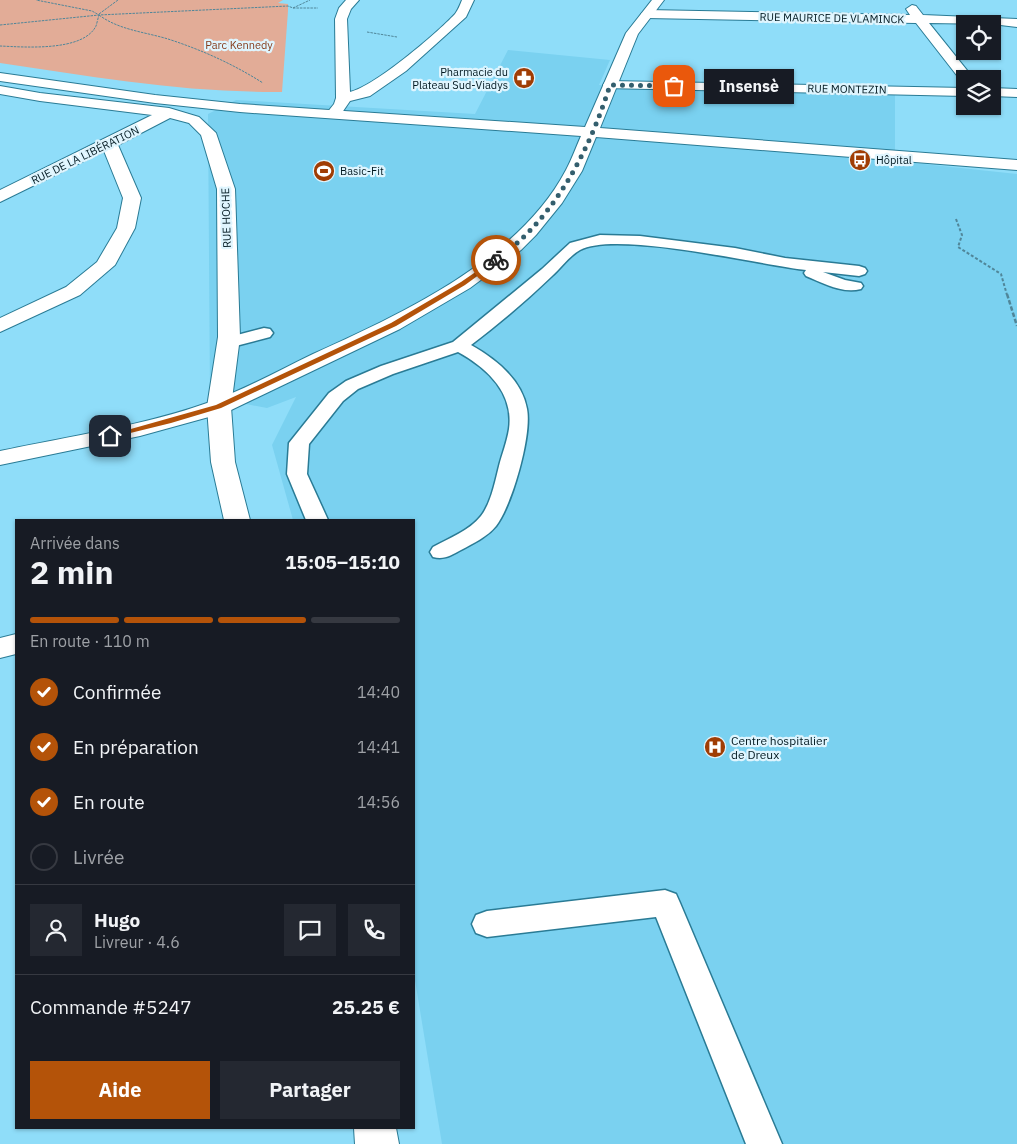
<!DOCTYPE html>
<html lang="fr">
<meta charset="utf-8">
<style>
body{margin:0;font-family:"IBM Plex Sans",sans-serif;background:#242831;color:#f1f3f6;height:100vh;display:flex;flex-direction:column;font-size:19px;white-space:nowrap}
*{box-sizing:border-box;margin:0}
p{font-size:16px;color:#9ea1a6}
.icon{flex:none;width:28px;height:28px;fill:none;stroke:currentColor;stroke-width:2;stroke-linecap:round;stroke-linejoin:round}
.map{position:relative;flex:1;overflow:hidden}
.details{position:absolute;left:15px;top:519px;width:400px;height:610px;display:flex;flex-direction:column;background:#171b24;border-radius:0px;box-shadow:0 1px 4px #0004}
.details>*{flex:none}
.controls{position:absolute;left:956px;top:15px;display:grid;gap:10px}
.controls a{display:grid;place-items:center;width:45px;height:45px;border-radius:0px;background:#171b24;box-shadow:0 1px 4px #0004;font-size:25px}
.pin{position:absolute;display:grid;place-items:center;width:42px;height:42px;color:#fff;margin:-21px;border-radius:10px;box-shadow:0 2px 8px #0006}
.courier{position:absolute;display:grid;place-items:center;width:50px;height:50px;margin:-25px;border:4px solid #b45309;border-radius:50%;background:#fff;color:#222;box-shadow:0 1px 6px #0007}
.bubble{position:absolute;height:35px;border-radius:0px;background:#171b24;box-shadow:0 1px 4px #0004;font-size:16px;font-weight:800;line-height:35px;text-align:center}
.overview em{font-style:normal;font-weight:800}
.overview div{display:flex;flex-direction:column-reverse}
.overview{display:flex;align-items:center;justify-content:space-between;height:85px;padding:0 15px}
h1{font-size:32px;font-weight:800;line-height:38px}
.bar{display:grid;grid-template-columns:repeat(4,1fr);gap:8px 5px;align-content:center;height:60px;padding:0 15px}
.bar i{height:6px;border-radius:4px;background:#363941}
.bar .selected{background:#b45309}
.bar p{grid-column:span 4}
.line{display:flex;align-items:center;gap:12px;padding:0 15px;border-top:1px solid #363941}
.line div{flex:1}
.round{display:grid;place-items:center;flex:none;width:52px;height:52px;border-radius:0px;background:#242831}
ol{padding:0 15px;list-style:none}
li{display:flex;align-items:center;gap:15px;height:55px}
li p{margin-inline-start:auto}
li .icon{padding:5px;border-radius:50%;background:#b45309;color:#fff;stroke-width:4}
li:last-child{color:#9ea1a6}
li i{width:28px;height:28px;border:2px solid #363941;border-radius:50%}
.cta{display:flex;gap:10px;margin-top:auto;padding:10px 15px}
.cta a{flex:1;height:58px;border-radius:0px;background:#b45309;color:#fff;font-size:20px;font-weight:800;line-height:58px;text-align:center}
.cta a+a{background:#242831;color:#f1f3f6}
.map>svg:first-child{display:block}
.built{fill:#7ad1f0}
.green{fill:#e2ac97}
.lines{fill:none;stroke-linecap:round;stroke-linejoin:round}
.lane-casing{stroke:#2a7b95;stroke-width:3}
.street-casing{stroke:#2a7b95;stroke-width:2}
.secondary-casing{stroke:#2a7b95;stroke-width:2}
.path-far2{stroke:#508699;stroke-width:1;stroke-dasharray:2.5 1;stroke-linecap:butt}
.path-far1{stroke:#508699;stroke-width:2;stroke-dasharray:3 2;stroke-linecap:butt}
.path{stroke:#508699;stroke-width:2.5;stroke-dasharray:4.5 2;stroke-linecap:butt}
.lane{fill:#fff;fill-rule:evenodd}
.street{fill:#fff;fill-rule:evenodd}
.secondary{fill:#fff;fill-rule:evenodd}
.route{fill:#b45309}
.done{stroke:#335e6d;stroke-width:5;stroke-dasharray:0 9}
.labels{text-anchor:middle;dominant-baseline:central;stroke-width:4.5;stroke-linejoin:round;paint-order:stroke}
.far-street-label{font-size:11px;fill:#021921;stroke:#dff5fe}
.far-park-label{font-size:11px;fill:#843a19;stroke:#dff5fe}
.far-poi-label{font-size:11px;fill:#021921;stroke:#dff5fe;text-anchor:start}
.poi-label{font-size:12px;fill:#021921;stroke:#dff5fe;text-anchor:start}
</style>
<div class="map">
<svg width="1017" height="1144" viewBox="0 0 1017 1144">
<rect width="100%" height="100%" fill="#8fddf9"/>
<path class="built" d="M508,50L610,60L599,85L895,94V161L1017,174V1144H442L414,974V520H293L272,445L296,397L267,408L210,397L208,114L236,100L475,114Z"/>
<path class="green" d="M0,0H283L278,3L288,4V11L282,92C188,93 93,77 0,63Z"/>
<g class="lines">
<g class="lane-casing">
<path id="lane" d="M600,235L640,236L735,248L785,258L859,266L865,268L867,271L865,274L859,276L823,272L845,280L861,283L863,286L861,289C842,294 823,283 806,276L804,273L806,270C760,265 616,230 580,250C569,256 561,268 552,276C527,300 499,324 471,345C496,359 522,380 527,409C532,435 512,505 496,526C487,537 474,543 461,550C451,555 445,560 433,557L430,552L433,547C449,538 469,531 481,516C491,503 495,482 499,466C502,454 507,442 509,429C514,393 487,368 458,352L393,374L358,389L343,401L309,444L307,474L328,520H306L287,474L289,443L329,393L346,381L381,366L453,342L542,269L570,243Z
M264,328L270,329L273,333L270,337L228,348L222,347L219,343L222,339Z
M665,890L676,894L680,903L782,1144H746L656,917L487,937L476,933L472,924L476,915L487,911Z"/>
</g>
<g class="street-casing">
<path id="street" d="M346,0H359L351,9L347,19L350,92C375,86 436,34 455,14C458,10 460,5 462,0H474L466,17L406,71L370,96L350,101L339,117H329L326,114L334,104L336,98L335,19L339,8Z
M912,5L916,6L923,15L1017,19V27L992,24L929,23L974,79H965V83L962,82L916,23L647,18L641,14L647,10L910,15L906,9Z
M610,81L965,88V96L605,88L603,85L605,82Z
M0,86L40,93L169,108L199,117L216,133L235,189L240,337L231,407L235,462L250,520H224L211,462L207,407L218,337L217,189L201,135L189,123L170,118L118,145L141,198L135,228L115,265L80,295L0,332V318L66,287L97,262L117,228L123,198L104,151L0,202V190L152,115L40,101L0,94Z
M992,88L1017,89V97L992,96Z
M16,634V654L0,658V638Z
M354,1128H396L399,1144H355Z"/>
</g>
<g class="secondary-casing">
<path id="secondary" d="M652,0H664L638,34L600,128L1017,160V170L596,137L582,171L562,203L536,235L521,250L470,288L400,329L227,412L140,436L0,465V451C70,436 143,426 210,402C244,390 280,370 313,354C401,314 519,260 566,170C572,159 576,147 581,136L240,112L155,103L0,81V73L155,95L240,104L585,127L626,33Z"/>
</g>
<path class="path-far2" d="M293,8L310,0
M99,14L118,0
M99,15C119,30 145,32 168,39C202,50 233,64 263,83
M0,25L99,15L288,6L293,8H318
M367,32L397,37
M0,46C24,47 83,52 96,26C97,23 98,18 99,15L92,11L36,0"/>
<path class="path-far1" d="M956,219L962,235L958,247L1001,274L1007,295"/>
<path class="path" d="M1007,294L1017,326"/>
<use href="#lane" class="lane"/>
<use href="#street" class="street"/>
<use href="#secondary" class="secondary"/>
</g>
<path class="route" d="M496,258L498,261L465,285L396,326L221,408L171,423L110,438L106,436L216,405L391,323L461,282Z"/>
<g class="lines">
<path class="done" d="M496,260C554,219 589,152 610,85L674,86"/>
</g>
<defs>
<g id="pharmacy-disc" transform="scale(1.125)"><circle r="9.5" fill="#a03d04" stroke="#dff5fe"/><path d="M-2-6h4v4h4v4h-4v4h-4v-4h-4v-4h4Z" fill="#fff"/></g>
<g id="bus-disc" transform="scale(1.125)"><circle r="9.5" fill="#a03d04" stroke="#dff5fe"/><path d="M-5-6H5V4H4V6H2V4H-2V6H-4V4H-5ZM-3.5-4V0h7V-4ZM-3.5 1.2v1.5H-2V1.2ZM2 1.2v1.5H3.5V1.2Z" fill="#fff"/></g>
<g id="stadium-disc" transform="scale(1.125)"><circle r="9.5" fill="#a03d04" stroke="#dff5fe"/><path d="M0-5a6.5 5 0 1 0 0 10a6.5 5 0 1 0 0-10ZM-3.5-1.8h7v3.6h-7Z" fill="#fff"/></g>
<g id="hospital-disc" transform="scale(1.125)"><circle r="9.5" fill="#a03d04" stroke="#dff5fe"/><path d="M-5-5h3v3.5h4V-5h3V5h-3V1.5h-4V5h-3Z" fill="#fff"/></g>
</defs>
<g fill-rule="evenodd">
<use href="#pharmacy-disc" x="524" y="78"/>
<use href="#bus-disc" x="860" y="160"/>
<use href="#stadium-disc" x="324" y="171"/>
<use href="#hospital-disc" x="715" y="747"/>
</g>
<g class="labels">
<g class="far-street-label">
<text transform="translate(832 18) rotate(1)">RUE MAURICE DE VLAMINCK</text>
<text transform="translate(847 89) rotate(1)">RUE MONTEZIN</text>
<text transform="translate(85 155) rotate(-26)">RUE DE LA LIBÉRATION</text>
<text transform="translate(226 218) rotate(-92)">RUE HOCHE</text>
</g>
<g class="far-park-label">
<text x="239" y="45">Parc Kennedy</text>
</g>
<g class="far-poi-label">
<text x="508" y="72" text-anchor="end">Pharmacie du<tspan x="508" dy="13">Plateau Sud-Viadys</tspan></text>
<text x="876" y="160">Hôpital</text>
<text x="340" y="171">Basic-Fit</text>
</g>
<g class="poi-label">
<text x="731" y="740">Centre hospitalier<tspan x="731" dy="14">de Dreux</tspan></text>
</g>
</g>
</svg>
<div class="controls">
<a><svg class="icon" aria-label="locate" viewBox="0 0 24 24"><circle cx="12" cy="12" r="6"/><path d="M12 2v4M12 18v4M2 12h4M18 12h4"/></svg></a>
<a><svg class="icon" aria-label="layers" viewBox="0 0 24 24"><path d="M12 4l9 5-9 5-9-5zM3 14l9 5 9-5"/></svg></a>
</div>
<div class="pin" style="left:674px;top:86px;background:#ea580c"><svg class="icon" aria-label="bag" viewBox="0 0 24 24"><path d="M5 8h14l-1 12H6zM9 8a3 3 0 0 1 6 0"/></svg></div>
<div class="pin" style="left:110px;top:436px;background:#1f2937"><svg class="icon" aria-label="home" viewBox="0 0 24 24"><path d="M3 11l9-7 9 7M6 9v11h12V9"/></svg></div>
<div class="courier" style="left:496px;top:260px"><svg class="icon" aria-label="bike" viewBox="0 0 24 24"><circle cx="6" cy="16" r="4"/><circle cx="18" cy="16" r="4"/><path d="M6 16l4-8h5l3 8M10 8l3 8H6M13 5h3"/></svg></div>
<div class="bubble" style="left:704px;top:69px;width:90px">Insensè</div>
<section class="details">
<div class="overview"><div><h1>2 min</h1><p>Arrivée dans</p></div><em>15:05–15:10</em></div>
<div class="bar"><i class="selected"></i><i class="selected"></i><i class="selected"></i><i></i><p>En route · 110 m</p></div>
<ol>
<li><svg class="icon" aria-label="check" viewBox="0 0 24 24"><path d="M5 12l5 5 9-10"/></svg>Confirmée<p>14:40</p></li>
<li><svg class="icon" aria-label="check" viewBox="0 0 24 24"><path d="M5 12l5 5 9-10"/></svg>En préparation<p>14:41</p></li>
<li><svg class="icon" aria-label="check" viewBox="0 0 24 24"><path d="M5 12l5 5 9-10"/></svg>En route<p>14:56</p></li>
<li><i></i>Livrée</li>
</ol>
<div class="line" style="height:90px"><a class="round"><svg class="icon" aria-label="person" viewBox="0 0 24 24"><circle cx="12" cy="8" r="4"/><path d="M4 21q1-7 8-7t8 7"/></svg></a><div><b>Hugo</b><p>Livreur · 4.6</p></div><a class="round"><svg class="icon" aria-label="chat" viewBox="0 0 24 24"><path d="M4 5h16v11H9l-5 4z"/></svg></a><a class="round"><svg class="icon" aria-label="phone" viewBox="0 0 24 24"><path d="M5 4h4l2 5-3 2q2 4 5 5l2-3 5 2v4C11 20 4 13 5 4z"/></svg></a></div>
<div class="line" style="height:65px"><div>Commande #5247</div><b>25.25 €</b></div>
<div class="cta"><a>Aide</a><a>Partager</a></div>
</section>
</div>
